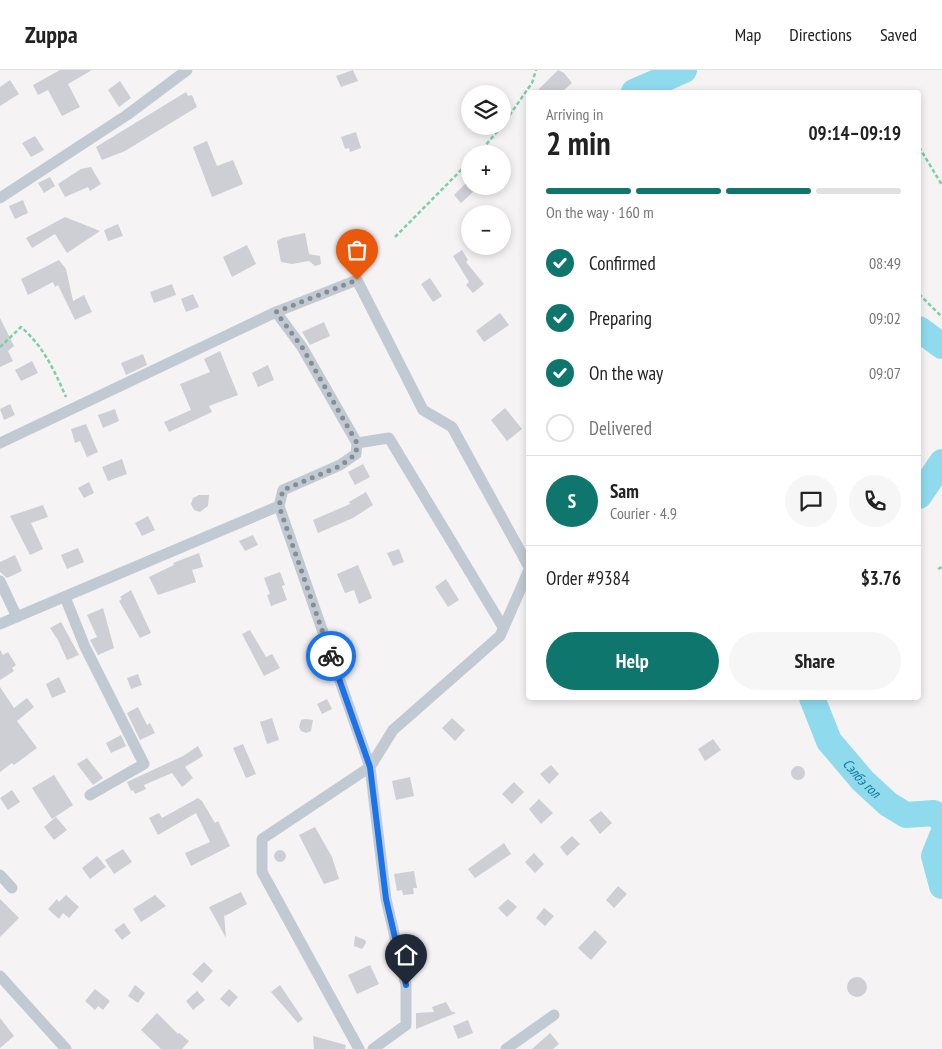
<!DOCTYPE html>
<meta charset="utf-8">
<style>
body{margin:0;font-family:"PT Sans Narrow",sans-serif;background:#f6f6f6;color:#222;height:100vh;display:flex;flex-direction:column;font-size:19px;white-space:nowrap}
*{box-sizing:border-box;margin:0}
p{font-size:16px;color:#767676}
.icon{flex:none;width:28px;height:28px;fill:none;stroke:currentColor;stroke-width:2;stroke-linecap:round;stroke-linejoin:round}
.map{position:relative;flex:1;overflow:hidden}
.details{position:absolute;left:526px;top:20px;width:395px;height:610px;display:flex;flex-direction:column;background:#fff;border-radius:5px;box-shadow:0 2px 8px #0003}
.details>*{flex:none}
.tools{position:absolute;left:461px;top:15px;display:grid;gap:10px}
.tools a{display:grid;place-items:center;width:50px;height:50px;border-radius:50%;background:#fff;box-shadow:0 2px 8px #0003;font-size:25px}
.pin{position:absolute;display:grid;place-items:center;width:42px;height:42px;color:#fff;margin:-51px -21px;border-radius:50% 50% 50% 0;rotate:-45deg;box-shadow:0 0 5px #0007}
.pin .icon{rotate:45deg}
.courier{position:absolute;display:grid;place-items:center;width:50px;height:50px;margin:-25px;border:4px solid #1a73e8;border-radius:50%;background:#fff;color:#222;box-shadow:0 1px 6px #0007}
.summary em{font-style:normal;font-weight:700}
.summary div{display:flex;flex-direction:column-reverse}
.summary{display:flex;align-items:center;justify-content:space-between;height:85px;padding:0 20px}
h1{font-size:32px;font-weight:700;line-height:38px}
.bar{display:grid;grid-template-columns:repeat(4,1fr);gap:8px 5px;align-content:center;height:60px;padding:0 20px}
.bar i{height:6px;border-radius:4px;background:#e0e0e0}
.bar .active{background:#0f766e}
.bar p{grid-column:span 4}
.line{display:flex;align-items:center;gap:12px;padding:0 20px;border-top:1px solid #e0e0e0}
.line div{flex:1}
.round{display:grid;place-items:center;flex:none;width:52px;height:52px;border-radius:26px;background:#f6f6f6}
ol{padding:0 20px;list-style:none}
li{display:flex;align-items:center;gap:15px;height:55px}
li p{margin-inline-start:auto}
li .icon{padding:5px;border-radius:50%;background:#0f766e;color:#fff;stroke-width:4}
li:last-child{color:#767676}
li i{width:28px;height:28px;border:2px solid #e0e0e0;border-radius:50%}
.cta{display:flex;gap:10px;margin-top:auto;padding:10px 20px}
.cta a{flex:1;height:58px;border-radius:30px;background:#0f766e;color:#fff;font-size:20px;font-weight:700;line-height:58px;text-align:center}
.cta a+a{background:#f6f6f6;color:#222}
header{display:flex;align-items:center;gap:30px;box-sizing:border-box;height:70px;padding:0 25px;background:#fff;border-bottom:1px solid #e0e0e0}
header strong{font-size:24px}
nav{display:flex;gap:28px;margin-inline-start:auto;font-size:18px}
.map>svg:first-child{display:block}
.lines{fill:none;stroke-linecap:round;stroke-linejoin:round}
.river{stroke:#90daee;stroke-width:26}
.building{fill:#cdcfd5}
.path{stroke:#7ad0a6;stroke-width:2.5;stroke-dasharray:4 2.5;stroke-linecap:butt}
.street{stroke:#c1cad2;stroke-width:11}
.done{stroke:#868d94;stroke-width:5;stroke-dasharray:0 9}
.route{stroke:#1a73e8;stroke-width:6}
.labels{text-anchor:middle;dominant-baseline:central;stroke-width:5;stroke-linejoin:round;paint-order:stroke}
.water-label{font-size:14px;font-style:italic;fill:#0c7c9b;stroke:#fff}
</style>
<header>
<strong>Zuppa</strong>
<nav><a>Map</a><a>Directions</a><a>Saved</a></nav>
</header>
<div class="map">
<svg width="942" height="979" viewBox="0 0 942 979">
<rect width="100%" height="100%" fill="#f5f3f3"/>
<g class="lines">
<g class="river">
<path d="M634,22L684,0"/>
<path d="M919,259L942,276"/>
<path d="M919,426L942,392"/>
<path id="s1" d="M812,628L829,671L863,711L888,734L906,745L934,743L942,750"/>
<path d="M942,766L934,786L942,816"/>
</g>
</g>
<path class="building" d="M60,0H92L68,14L80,37L62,46L48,20L38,25L33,15Z
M353,0L358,11L341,17L336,6Z
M558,0L564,3L572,13L562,22H536Z
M10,10L19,24L0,36V17Z
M120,11L131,28L119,37L108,20Z
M186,22L188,26L192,25L197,37L125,81L102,90L96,77Z
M356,62L361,78L350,82L349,78L345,79L341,67Z
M35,66L44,80L31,87L22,73Z
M207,71L217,96L233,90L243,114L212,127L193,77Z
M91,97L101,114L90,121L88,117L65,127L58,114L81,99Z
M50,107L55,116L44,123L38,113Z
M466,113L474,121L461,133L454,125Z
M23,130L28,143L15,149L9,136Z
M65,147L100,161L67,183L55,164L32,178L26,168Z
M118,154L123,166L108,171L104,160Z
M305,163L309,184L320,186L321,194L315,196L309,191L292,194L281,192L277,171L282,168Z
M247,175L256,194L232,207L223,187Z
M462,180L468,190L466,192L484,214L473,223L466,215L469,212L453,186Z
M59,190L66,199L73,231L84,225L92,242L75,250L58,215L55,217L53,212L28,225L21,209Z
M430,208L442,226L433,232L421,214Z
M172,214L176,225L154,233L150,222Z
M193,224L199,237L186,242L181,229Z
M500,243L509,255L484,272L476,261Z
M0,248L14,276L8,281L13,291L0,297Z
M324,252L330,266L310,275L302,262Z
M220,281L238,325L209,336L212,342L169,362L164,352L191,340L180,314L210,302L204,289Z
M143,284L147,295L126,305L121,293Z
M32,291L38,303L21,311L15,300Z
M268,295L274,310L258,317L252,303Z
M10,334L15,345L4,350L0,339Z
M505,338L522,359L507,371L491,350Z
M115,339L119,351L103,358L98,345Z
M86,354L98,382L87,387L80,371L75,373L71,359Z
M122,389L127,404L108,411L102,397Z
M363,394L370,407L355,415L348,402Z
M89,412L94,423L84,428L78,418Z
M366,422L373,435L353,448L318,463L313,450L350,434L349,432Z
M199,425H209L208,436L200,442L194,440L191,434L193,428Z
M43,435L48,447L31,453L43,479L30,485L10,446Z
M148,446L155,460L142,466L135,453Z
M253,465L258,475L245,481L239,471Z
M78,478L84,492L67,499L61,485Z
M399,479L404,492L393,496L387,483Z
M199,483L203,497L192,500L196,512L158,525L149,507L174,495L173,493Z
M15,485L22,501L7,508L0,502V492Z
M358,495L372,528L359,534L354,520L345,523L337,504Z
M280,502L285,515L282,516L287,530L271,536L267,525L270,524L264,508Z
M446,509L459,530L448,537L435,517Z
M131,520L151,563L140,568L119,531L122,529L120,527Z
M103,538L114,578L98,585L90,570L97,567L87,545Z
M61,552L79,585L67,590L58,570L50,558Z
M250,560L266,587L272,584L280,598L264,606L242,564Z
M0,580L3,585L8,582L16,595L12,598L14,601L0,610Z
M138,604L142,615L131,619L127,608Z
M59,607L66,622L52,628L46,614Z
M0,617L14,638L27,628L34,637L17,651L37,678L14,695L12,693L0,702Z
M327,629L332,639L322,644L317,634Z
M138,637L147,655L150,653L155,663L140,670L127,643Z
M272,648L279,670L267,674L260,652Z
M452,648L465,660L455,671L442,658Z
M305,649L313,650L311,661L306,663L301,661L299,657L301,650Z
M121,665L126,676L111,683L106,673Z
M713,669L721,680L705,691L698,679Z
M243,674L256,704L246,708L233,678Z
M198,676L203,686L185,697L193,708L182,717L172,703L144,715L146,719L135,724L133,720L131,721L127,712L183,686Z
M87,688L103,708L93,715L77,694Z
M551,695L559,704L549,714L540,704Z
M791 703a7 7 0 1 1 14 0a7 7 0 1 1-14 0Z
M54,705L73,735L52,749L32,718Z
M410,707L414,726L396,730L392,711Z
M514,712L524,722L512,734L502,724Z
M12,720L20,732L8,740L0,728Z
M198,728L202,731L215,753L218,751L230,776L191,796L185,783L210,772L196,743L158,765L149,748L159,743L162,748Z
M539,729L553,743L541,754L529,739Z
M601,741L612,753L600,764L589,750Z
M56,747L67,760L54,770L44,757Z
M315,757L332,787L339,809L324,814L299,765Z
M572,766L580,774L567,786L560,777Z
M504,773L511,784L475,808L468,799Z
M123,779L132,792L114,804L105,790Z
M274 786a6 6 0 1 1 12 0a6 6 0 1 1-12 0Z
M534,783L544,794L535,803L525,792Z
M97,786L106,797L90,809L82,798Z
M414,801L417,818H413L414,824L403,825L402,820L397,821L394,804Z
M618,816L627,824L614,838L606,830Z
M241,822L247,834L225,846L224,844L226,868L209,837Z
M66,825L79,837L69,848L63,843L59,849L48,839L57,829L59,832Z
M155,825L166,836L141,852L133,839Z
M0,829L19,848L0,867Z
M508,829L517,837L507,847L498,838Z
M544,838L554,846L545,856L536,848Z
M124,853L131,863L122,870L114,860Z
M595,860L607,872L591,890L578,878Z
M355,866L365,870L366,873L362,879L354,876Z
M204,892L213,901L202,913L192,904Z
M370,895L379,914L357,924L348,905Z
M847 917a10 10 0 1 1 20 0a10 10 0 1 1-20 0Z
M135,915L145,923L138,933L128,926Z
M280,915L303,949L298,953L271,922Z
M95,919L110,931L103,940L98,936L95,940L85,931Z
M229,919L238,927L229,937L220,929Z
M197,921L205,930L193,940L186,931Z
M446,932L451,941L456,943L416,959V943L434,942L432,937Z
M157,943L178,964L179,963L189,971L182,979H161L141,960Z
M0,948L14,966L0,978Z
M468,950L473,963L458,969L453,956Z
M550,963L559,974L553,979H532Z
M313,966L346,975L345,979H314Z"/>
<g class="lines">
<path class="path" d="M502,56L532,13L536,0
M919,77L942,115
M478,84L502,56
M395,167L470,91
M919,224L942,247
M0,277L21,257C44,277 54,300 66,327
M938,499L942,497"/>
<path class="street" d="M0,128L127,45L187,0
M276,242L302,277L357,373L389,368L503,557
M0,373L276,242L357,210L423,340L452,357L529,497
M357,373L356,384L340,395L283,420L279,436L370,697L386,829L406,915V955L373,979
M0,511L17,547
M65,527L85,577L144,694L90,725
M0,554L279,436
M0,805L12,818
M0,906L66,979
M359,979L262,802V769L370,697L393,660L500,566L529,500
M506,979L554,945"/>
</g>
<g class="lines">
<path class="done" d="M331,586L279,436L283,420L340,396L356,384L357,373L302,277L276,242L357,210"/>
<path class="route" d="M331,586L370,697L386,829L406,915"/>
</g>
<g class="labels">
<g class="water-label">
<text stroke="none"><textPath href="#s1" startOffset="96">Сэлбэ гол</textPath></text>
</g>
</g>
</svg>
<div class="tools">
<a><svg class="icon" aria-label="layers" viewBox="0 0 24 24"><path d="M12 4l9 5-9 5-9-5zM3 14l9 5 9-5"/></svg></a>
<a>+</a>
<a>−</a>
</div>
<div class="pin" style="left:357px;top:210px;background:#ea580c"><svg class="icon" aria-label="bag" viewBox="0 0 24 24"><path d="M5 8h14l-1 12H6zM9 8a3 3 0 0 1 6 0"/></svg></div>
<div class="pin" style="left:406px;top:915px;background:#1f2937"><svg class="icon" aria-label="home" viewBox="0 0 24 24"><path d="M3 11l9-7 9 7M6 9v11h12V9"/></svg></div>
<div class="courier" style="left:331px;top:586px"><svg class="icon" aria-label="bike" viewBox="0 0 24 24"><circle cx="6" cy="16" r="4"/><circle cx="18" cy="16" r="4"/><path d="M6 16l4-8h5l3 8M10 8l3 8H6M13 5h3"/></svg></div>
<section class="details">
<div class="summary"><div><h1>2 min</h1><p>Arriving in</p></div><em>09:14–09:19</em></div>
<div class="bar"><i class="active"></i><i class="active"></i><i class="active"></i><i></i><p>On the way · 160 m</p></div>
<ol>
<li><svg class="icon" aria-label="check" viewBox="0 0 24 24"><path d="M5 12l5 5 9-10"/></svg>Confirmed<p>08:49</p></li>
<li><svg class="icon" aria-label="check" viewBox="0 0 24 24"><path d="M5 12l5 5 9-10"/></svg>Preparing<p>09:02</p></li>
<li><svg class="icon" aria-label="check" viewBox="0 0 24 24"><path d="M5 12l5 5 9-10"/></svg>On the way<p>09:07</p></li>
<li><i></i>Delivered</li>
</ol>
<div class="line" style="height:90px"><b class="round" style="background:#0f766e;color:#fff">S</b><div><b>Sam</b><p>Courier · 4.9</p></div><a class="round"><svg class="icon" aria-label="chat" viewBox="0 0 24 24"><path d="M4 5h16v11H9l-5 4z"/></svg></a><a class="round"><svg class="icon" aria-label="phone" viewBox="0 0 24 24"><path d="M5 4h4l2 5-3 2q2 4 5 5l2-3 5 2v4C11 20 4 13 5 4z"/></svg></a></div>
<div class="line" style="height:65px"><div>Order #9384</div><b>$3.76</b></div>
<div class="cta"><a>Help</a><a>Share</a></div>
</section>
</div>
